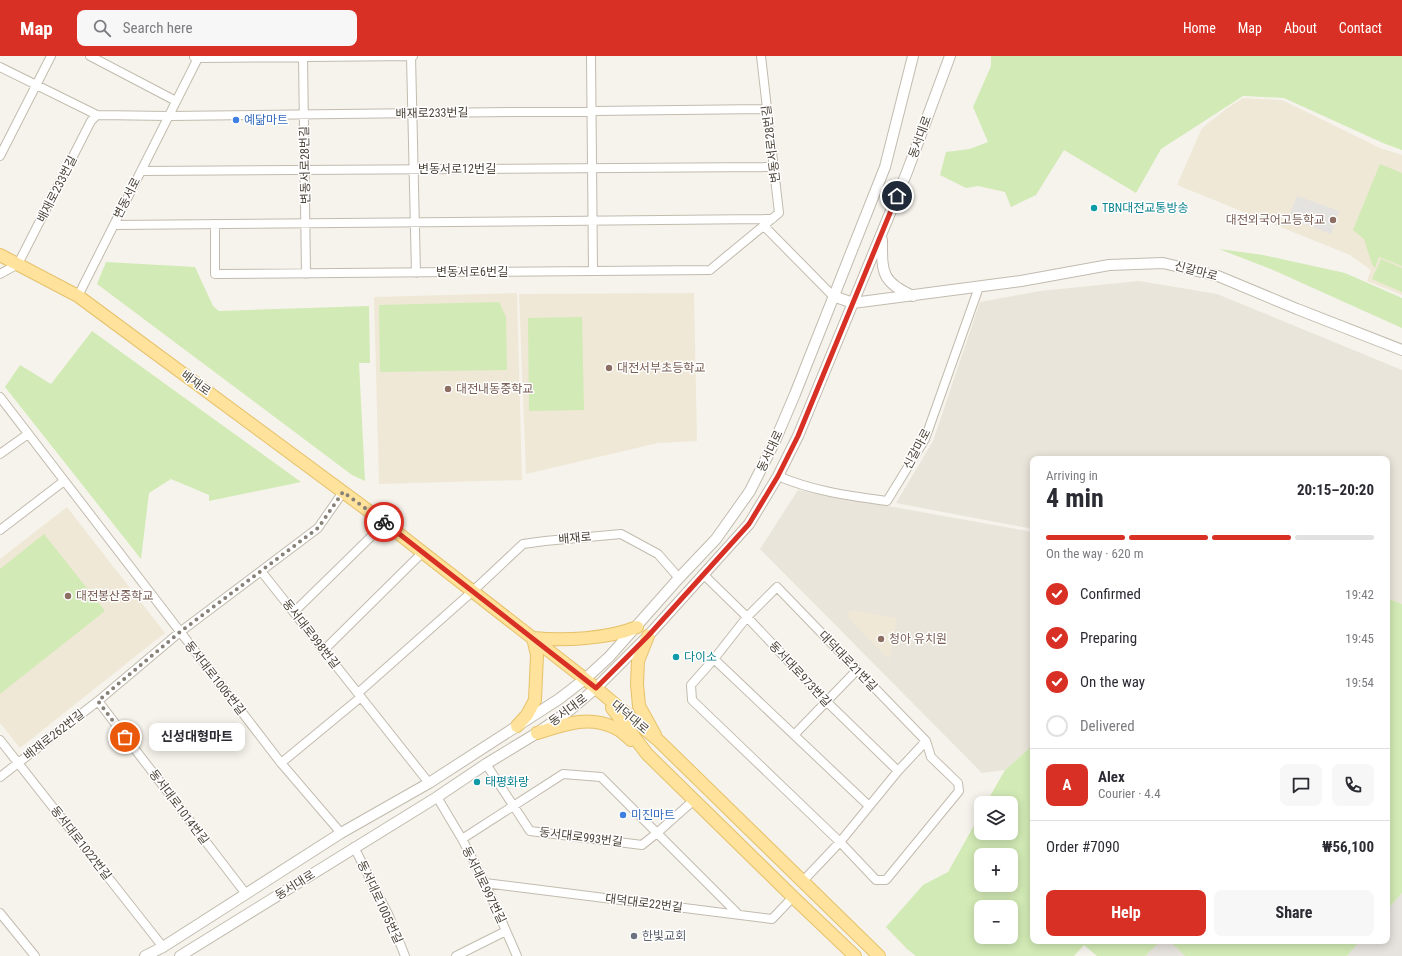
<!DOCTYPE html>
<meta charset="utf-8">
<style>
body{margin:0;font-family:"Roboto Condensed","Noto Sans KR",sans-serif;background:#f7f7f7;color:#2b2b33;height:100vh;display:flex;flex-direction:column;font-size:15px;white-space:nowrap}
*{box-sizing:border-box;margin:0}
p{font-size:13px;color:#7c7c81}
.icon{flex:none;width:22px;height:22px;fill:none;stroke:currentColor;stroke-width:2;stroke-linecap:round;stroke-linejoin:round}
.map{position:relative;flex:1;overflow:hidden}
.sheet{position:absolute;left:1030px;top:400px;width:360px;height:488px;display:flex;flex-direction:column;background:#fff;border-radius:8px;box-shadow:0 2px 10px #0003}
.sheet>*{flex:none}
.fabs{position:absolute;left:974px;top:740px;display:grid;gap:8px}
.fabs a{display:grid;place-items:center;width:44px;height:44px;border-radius:8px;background:#fff;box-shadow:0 2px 10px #0003;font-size:20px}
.pin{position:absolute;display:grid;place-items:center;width:34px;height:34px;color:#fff;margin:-17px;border:2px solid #fff;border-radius:50%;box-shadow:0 1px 4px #0007}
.courier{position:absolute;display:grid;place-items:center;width:40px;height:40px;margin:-20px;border:3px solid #d93025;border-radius:50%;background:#fff;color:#222;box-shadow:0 1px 5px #0007}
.bubble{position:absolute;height:28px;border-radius:8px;background:#fff;box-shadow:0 2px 10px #0003;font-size:13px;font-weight:700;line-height:28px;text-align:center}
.summary em{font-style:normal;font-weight:700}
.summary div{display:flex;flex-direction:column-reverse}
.summary{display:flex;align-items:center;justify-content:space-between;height:68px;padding:0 16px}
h1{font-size:26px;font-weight:700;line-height:30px}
.bar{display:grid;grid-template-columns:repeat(4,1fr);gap:6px 4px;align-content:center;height:48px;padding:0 16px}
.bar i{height:5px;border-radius:3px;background:#e1e1e2}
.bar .on{background:#d93025}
.bar p{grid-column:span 4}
.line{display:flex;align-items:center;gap:10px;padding:0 16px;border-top:1px solid #e1e1e2}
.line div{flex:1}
.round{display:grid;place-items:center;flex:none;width:42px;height:42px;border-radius:8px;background:#f7f7f7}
ol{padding:0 16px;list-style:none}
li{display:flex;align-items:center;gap:12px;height:44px}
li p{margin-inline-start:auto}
li .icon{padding:4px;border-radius:50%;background:#d93025;color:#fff;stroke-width:4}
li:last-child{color:#7c7c81}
li i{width:22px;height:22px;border:2px solid #e1e1e2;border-radius:50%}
.primary-button{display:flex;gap:8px;margin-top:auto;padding:8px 16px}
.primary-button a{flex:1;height:46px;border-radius:8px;background:#d93025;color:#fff;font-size:16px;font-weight:700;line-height:46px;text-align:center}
.primary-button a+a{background:#f7f7f7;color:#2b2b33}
header{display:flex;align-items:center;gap:24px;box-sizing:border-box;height:56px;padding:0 20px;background:#d93025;color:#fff}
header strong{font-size:19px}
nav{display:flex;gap:22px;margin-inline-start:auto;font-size:14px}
.search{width:280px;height:36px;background:#f7f7f7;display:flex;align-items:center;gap:10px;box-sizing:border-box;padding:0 14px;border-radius:8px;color:#7c7c81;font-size:15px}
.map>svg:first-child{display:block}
.residential{fill:#eae5da}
.industrial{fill:#e6e2dd}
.education{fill:#efe8d6}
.green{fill:#d2eab5;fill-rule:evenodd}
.parking{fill:#e5e3e0}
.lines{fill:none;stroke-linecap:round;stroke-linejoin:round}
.minor-casing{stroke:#c2bbae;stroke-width:10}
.tertiary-casing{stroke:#c2bbae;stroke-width:12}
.primary-casing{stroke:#e6c16a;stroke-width:14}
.minor{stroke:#fff;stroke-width:8}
.tertiary{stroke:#fff;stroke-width:10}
.primary{stroke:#ffe39c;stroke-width:12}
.done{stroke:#878178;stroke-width:4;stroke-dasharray:0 7.2}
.route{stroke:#d93025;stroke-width:5}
.shop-dot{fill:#3f7fe0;stroke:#fff;stroke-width:1.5}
.culture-dot{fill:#0f9aa8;stroke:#fff;stroke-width:1.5}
.education-dot{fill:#8d6e63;stroke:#fff;stroke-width:1.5}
.worship-dot{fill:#6b7280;stroke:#fff;stroke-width:1.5}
.labels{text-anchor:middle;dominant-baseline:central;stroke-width:3;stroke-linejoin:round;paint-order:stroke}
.street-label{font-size:12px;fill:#4b4439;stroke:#fff}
.shop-label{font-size:12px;fill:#366cbe;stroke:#fff;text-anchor:start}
.culture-label{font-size:12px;fill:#0d838f;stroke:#fff;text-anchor:start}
.education-label{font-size:12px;fill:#785e54;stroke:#fff;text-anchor:start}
.worship-label{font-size:12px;fill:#5b616d;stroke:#fff;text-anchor:start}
</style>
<header>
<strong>Map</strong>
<div class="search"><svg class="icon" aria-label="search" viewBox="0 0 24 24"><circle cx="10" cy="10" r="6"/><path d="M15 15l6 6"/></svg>Search here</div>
<nav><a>Home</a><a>Map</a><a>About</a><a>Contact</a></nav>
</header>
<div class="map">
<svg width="1402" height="900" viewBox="0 0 1402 900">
<rect width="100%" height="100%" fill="#f6f3ec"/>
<path class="residential" d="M1139,225L1217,238L1402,314V548L1387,542V403H1033V473L896,447L933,385L980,246L1040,235Z
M798,434L1033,476V689L1005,714L982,717L760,493Z"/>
<path class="industrial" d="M1402,837V900H1347L1360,885H1387V854Z
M1161,885H1170L1185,900H1145Z"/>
<path class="education" d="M1243,42L1282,44L1380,92L1402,99V239L1367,225L1371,214L1350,199L1177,129L1202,72L1226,53Z
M517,237L522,424L379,428L374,241Z
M694,237L697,385L658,387L526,418L519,238Z
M67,451L165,577L20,692L0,667V503Z
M852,554L897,562L889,604L846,559Z"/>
<path class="green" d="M991,0H1402V94L1383,87L1284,42L1243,40L1161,93L1136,137L1064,94L1036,139L1011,151L1005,136L978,130L966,132L940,119L946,96L970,93L988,86L973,51L991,10Z
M1380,108L1402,117V210L1379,201L1375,212L1372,208L1364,183L1353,174Z
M1219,193L1263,199L1345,217L1402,242V272L1273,214Z
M1381,203L1402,212V236L1372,223Z
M106,206L195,211L213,250L219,255L369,250L370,307H359L365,425L352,419L97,228Z
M499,246L506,261L507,314L380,316L379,249Z
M582,261L584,354L529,355L528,262Z
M92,275L301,426L209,445V439L171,423L149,437L141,503L5,331L20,309L51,328Z
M44,478L105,555L0,638V513Z
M1387,542L1402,548V837L1387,854Z
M1033,689V885H1161L1145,900H1097L1084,889L1074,900H916L907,893L886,871L923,829L948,816L981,757V777H1011V747H986L1005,714ZM981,799H1011V829H981ZM981,851H1011V881H981Z
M1170,885H1360L1347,900H1185Z"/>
<path class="parking" d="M1297,140L1339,155L1331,178L1288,162Z"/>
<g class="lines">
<g class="minor-casing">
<path id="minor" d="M90,0L176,45
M303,0L306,218
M411,0L416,217
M591,0L593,215
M194,1L197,2L413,0
M0,11L97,59L169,60L767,53
M0,100L51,0
M141,115L773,111
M215,168V218L710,214L779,157L761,0
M114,169L772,163
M764,170L833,240
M0,218L18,208L91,65L97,59
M78,240L199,0
M0,341L281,707L341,777
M0,398L28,378
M778,420C812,435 851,440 887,445L925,383L979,231
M0,474L64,425
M261,515L429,727
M704,519L747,561L826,645L898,715
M777,531L926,685L931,701L958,727L959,735L886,824H876L840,786L692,644L691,629L714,603L747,561Z
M294,556L385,467
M324,594L423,496
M714,603L869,750
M358,637L473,535L523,488L545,485L621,478L658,498L679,522
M98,645L246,838
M794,679L857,614
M0,684L163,891
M281,707L361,641
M486,708L530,775L642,789L657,777L694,744
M0,721L98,645L180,576L318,472L343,436
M437,741L462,783L485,827L517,900
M462,783L563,718L601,721L738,858
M354,791L389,860L405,900
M802,826L840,786L898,715L926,685
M485,827L772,863L793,841
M0,857L35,900
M456,900L506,875"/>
</g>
<g class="tertiary-casing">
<path id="tertiary" d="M882,184C882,216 881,226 913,240
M833,240L853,247L1021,225L1109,209L1163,207L1218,220L1297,253L1402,294
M145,900L163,891L341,777L429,727L559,643L585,623L609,601L679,522L716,483L750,435L775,385L795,338L885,111L913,0
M180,900L437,741L486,708L537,677L570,654L596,632L648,580L749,468L778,420L798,380L907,116L950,0"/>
</g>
<g class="primary-casing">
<path id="primary" d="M0,199L78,240L385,467L585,623L659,685L879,900
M648,580L638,605L637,628L639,650L655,679
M533,582C564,585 608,583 637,571
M612,652L647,698L793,841L855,900
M517,670L527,659L535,644L537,599L533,582
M537,677C563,669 587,659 613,671C620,673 626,680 631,684"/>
</g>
<use href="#minor" class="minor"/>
<use href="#tertiary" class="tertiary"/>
<use href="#primary" class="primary"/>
</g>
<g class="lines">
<path class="done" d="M125,681L98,645L180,576L318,472L343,436L384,466"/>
<path class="route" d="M384,466L596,632L648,580L749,468L778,420L798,380L897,140"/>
</g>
<g class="shop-dot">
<circle cx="236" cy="64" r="4"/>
<circle cx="623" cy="759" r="4"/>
</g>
<g class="culture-dot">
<circle cx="1094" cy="152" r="4"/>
<circle cx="676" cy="601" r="4"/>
<circle cx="477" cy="726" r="4"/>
</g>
<g class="education-dot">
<circle cx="1333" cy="164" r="4"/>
<circle cx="609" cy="312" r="4"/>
<circle cx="448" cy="333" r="4"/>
<circle cx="68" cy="540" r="4"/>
<circle cx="881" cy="583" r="4"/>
</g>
<circle class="worship-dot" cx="634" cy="880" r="4"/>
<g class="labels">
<g class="street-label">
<text transform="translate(432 57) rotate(-1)">배재로233번길</text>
<text transform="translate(920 81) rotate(-70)">동서대로</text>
<text transform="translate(771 88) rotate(-97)">변동서로28번길</text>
<text transform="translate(305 109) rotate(-91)">변동서로28번길</text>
<text x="457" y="113">변동서로12번길</text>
<text transform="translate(57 133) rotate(-63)">배재로233번길</text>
<text transform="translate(127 142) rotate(-63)">변동서로</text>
<text transform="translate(1196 215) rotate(15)">신갈마로</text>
<text x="472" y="216">변동서로6번길</text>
<text transform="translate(196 327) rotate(36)">배재로</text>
<text transform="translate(917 393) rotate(-62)">신갈마로</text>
<text transform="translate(770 395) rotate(-65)">동서대로</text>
<text transform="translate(575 482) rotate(-5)">배재로</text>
<text transform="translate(311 578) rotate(52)">동서대로998번길</text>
<text transform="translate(848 605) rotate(46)">대덕대로21번길</text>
<text transform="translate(800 618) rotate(47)">동서대로973번길</text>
<text transform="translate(215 622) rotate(52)">동서대로1006번길</text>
<text transform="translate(568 654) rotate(-37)">동서대로</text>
<text transform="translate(630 661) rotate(40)">대덕대로</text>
<text transform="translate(54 679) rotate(-38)">배재로262번길</text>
<text transform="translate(179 751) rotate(53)">동서대로1014번길</text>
<text transform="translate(581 781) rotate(7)">동서대로993번길</text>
<text transform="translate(81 787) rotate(52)">동서대로1022번길</text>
<text transform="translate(295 829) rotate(-32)">동서대로</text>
<text transform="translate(484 829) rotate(64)">동서대로997번길</text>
<text transform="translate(380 846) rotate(65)">동서대로1005번길</text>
<text transform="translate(644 847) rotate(7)">대덕대로22번길</text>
</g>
<g class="shop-label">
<text x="244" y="64">예닮마트</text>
<text x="631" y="759">미진마트</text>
</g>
<g class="culture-label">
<text x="1102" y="152">TBN대전교통방송</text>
<text x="684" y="601">다이소</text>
<text x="485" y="726">태평화랑</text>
</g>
<g class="education-label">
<text x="1325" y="164" text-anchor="end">대전외국어고등학교</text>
<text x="617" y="312">대전서부초등학교</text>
<text x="456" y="333">대전내동중학교</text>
<text x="76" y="540">대전봉산중학교</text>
<text x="889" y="583">청아 유치원</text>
</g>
<g class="worship-label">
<text x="642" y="880">한빛교회</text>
</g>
</g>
</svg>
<div class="fabs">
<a><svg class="icon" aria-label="layers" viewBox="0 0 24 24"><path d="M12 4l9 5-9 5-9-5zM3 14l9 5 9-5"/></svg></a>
<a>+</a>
<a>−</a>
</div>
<div class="pin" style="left:125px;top:681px;background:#ea580c"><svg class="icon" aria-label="bag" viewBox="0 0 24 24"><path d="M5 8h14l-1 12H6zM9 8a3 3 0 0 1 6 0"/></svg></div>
<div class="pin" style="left:897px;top:140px;background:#1f2937"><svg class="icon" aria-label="home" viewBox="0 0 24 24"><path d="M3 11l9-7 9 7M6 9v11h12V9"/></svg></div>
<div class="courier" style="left:384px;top:466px"><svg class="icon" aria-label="bike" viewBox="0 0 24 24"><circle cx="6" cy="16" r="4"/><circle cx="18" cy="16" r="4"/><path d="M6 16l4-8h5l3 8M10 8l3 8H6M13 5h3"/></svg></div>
<div class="bubble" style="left:149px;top:667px;width:96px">신성대형마트</div>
<section class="sheet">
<div class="summary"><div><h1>4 min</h1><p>Arriving in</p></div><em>20:15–20:20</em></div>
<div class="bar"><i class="on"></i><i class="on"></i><i class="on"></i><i></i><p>On the way · 620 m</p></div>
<ol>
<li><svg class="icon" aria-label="check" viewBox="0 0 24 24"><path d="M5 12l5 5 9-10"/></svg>Confirmed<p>19:42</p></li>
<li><svg class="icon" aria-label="check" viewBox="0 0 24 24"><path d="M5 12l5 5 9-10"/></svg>Preparing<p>19:45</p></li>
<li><svg class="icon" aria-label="check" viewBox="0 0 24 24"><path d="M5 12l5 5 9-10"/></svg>On the way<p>19:54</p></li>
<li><i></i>Delivered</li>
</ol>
<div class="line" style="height:72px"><b class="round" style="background:#d93025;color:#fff">A</b><div><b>Alex</b><p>Courier · 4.4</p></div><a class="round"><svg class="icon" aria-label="chat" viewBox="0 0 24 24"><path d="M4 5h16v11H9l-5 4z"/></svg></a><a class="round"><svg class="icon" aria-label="phone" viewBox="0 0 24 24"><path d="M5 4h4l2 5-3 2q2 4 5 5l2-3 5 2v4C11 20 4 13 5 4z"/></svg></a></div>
<div class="line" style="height:52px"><div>Order #7090</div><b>₩56,100</b></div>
<div class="primary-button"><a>Help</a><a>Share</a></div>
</section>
</div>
